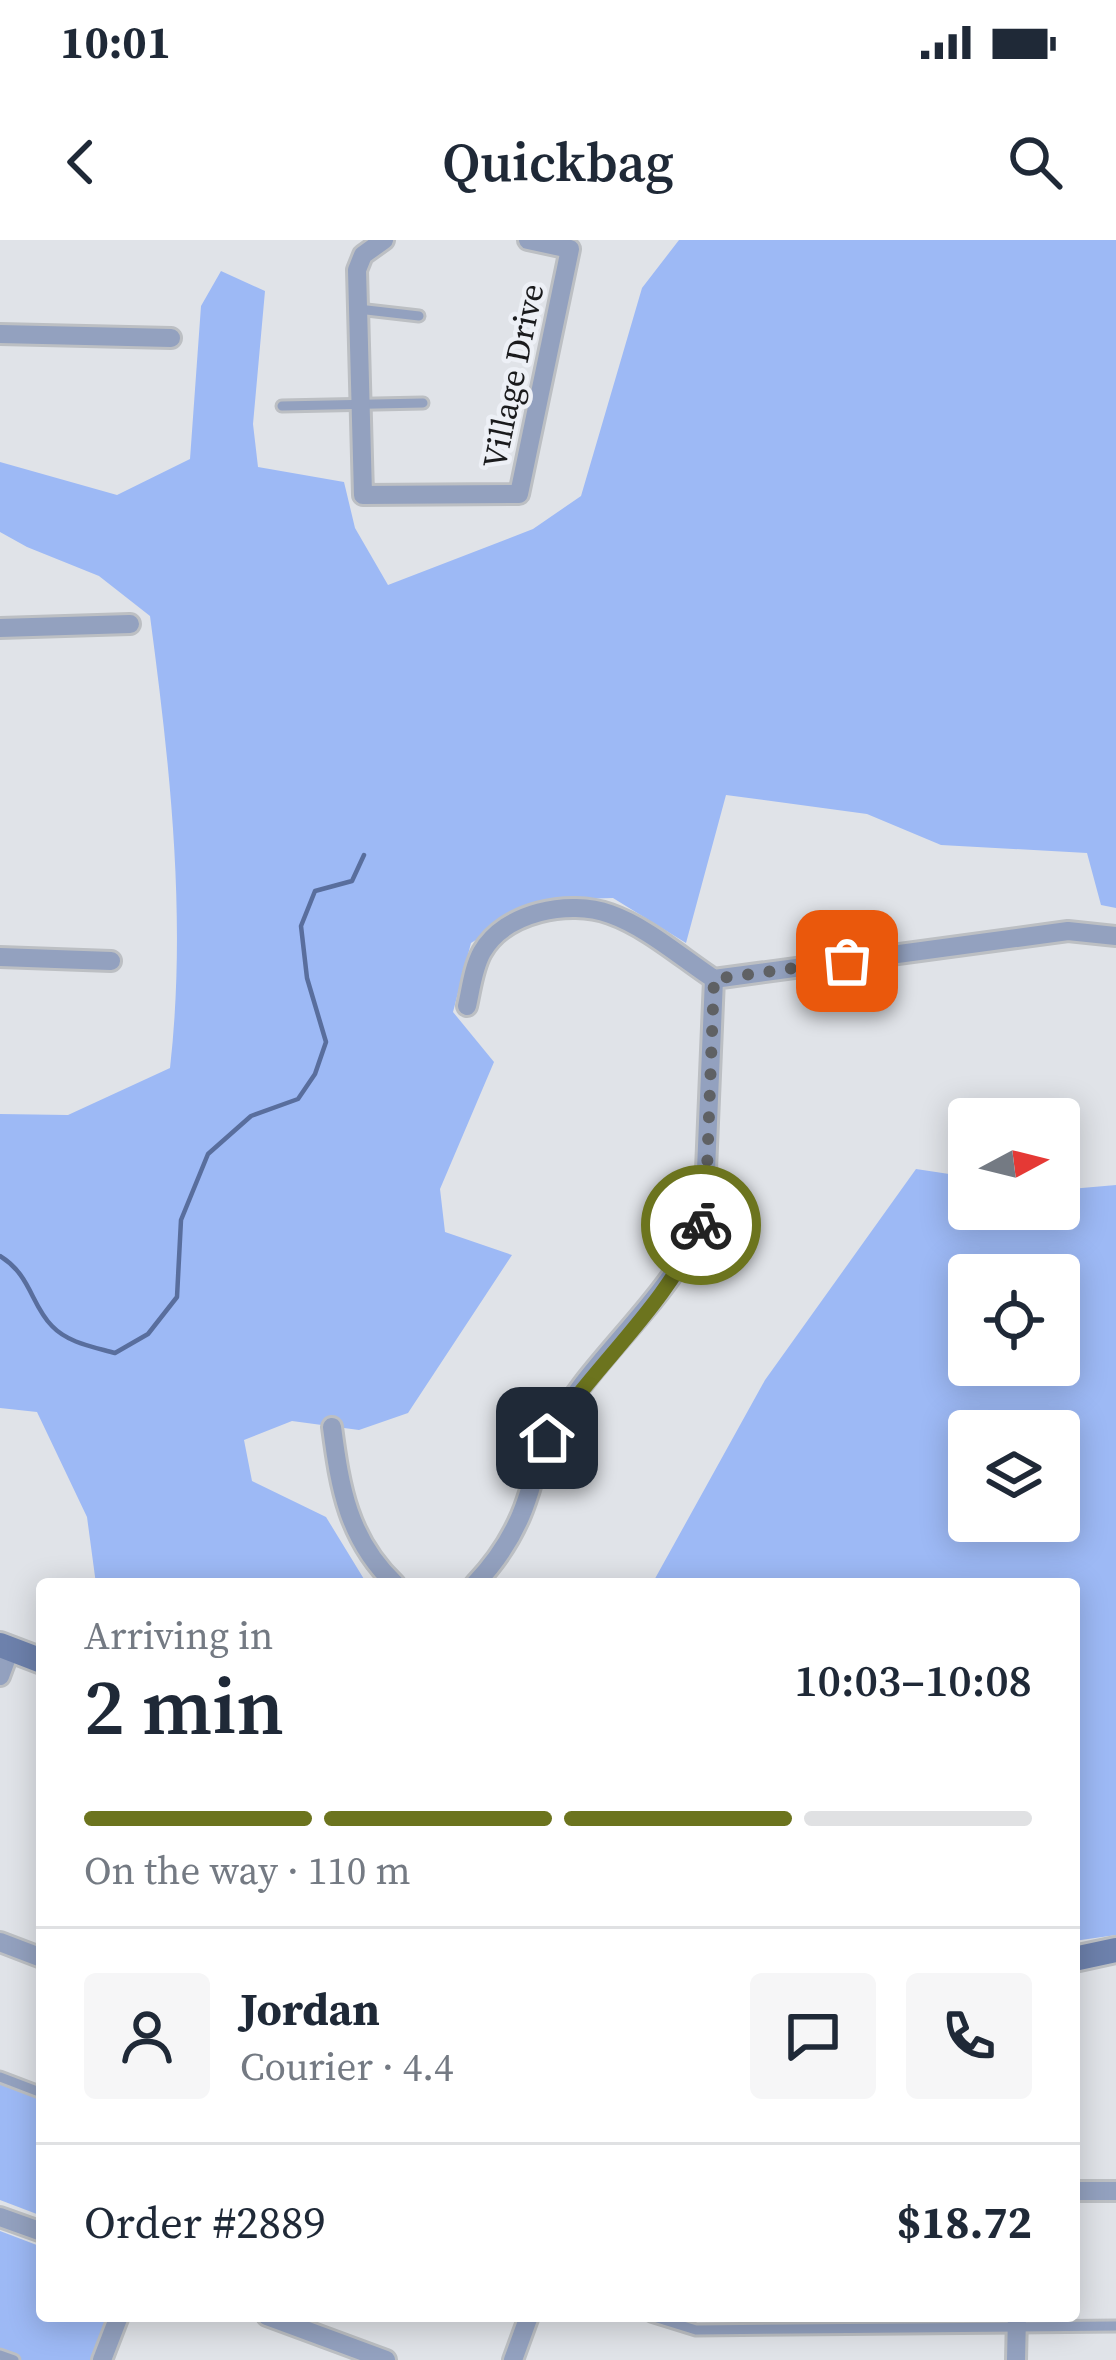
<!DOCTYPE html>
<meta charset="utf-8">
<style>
body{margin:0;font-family:"Source Serif 4",serif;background:#f6f6f7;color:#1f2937;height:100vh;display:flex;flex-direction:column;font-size:45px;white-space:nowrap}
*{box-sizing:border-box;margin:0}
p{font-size:39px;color:#747a83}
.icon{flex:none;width:66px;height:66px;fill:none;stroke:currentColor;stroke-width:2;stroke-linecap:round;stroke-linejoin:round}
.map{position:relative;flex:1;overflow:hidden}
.panel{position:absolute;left:36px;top:1338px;width:1044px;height:744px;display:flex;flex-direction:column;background:#fff;border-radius:12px;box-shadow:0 6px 30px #0003}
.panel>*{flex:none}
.needle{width:78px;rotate:83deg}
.tools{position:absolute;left:948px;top:858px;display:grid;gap:24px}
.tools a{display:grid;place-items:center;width:132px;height:132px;border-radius:12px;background:#fff;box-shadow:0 6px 30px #0003;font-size:60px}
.pin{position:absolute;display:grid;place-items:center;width:102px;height:102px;color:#fff;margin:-51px;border-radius:24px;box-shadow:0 6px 18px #0006}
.courier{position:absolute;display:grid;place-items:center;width:120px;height:120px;margin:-60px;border:9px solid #6c741e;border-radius:50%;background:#fff;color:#222;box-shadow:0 3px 15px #0007}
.overview em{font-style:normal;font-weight:600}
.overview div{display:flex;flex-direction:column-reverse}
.overview{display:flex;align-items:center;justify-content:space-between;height:204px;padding:0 48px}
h1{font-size:78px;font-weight:600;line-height:90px}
.bar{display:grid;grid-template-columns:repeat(4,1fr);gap:18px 12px;align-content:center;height:144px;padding:0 48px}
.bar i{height:15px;border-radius:9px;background:#e0e1e3}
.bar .selected{background:#6c741e}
.bar p{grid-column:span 4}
.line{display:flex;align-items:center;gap:30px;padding:0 48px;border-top:3px solid #e0e1e3}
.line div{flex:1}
.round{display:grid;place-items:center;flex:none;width:126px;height:126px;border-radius:12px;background:#f6f6f7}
.status{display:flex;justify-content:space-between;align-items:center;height:84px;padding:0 60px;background:#fff;direction:ltr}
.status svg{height:33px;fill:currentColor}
header{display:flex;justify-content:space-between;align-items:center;height:156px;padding:0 48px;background:#fff;font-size:54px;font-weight:600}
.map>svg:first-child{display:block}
.green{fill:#9db9f5;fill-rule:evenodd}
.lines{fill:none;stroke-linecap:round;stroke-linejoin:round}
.stream{stroke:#596e9d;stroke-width:4.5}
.lane-casing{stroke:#bcbfc3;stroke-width:15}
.street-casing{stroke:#bcbfc3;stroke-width:24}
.secondary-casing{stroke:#bcbfc3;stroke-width:30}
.lane{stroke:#93a1bf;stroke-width:9}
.street{stroke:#93a1bf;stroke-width:18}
.secondary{stroke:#6d81ac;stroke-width:24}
.done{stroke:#5f6164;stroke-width:12;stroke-dasharray:0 21.6}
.route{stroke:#6c741e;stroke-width:15}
.labels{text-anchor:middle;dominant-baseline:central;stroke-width:9;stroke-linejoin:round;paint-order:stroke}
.street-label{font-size:33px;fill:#1a1b1d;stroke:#edf0f6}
</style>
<div class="status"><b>10:01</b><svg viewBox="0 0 49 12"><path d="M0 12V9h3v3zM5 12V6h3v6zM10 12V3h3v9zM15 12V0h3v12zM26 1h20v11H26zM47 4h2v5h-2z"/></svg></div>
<header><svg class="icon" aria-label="back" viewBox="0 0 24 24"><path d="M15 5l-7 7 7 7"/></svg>Quickbag<svg class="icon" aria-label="search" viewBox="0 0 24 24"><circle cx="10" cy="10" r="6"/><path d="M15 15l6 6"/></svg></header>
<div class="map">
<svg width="1116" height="2120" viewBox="0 0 1116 2120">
<rect width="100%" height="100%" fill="#e0e3e8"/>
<path class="green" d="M679,0H1116V668L1101,665L1087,613L941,605L867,574L726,555L686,703L613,658L541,660L471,703L453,772L494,822L440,949L445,992L512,1015L408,1173L359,1190L292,1181L244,1200L252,1241L326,1277L367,1344H96L87,1277L37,1172L0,1168V874L68,875L170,828C187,678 170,526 150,376L99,336L27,307L0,292V222L117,255L190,219L201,66L221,31L265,51L253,184L258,227L344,242L355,288L388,345L533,289L581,256L642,48Z
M916,929L969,937V969H1059V950L1116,945V1695L1074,1701V1344H652L765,1140ZM969,1035H1059V1125H969ZM1059,1191V1281H969V1191Z
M0,1833L42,1848V1976L0,1960Z
M0,1991L42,2007V2076H107L91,2120H0Z"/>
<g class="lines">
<path class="stream" d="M0,1016C31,1035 31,1065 52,1086C68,1103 94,1107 115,1113L148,1094L177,1057L181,980L208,914L251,876L298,859L315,834L326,802L307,738L301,686L315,651L352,641L364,615"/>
<g class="lane-casing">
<path id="lane" d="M358,69L419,76
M282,166L423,163
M0,1837L42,1853
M651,2076L696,2090L1116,2086
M0,2115L14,2120"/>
</g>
<g class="street-casing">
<path id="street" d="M384,0L363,15L357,30L363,255L519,254L570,9L528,0
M0,94L171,98
M0,388L130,384
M0,717L111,721
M714,739L1068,691L1116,696
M467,766C471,749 473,728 482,712C505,672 569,659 610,674C647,687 682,718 714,739
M332,1187C340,1248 348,1299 395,1344
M475,1344C494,1324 510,1301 521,1275C532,1250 536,1221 549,1196C591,1116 669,1063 704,978L714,739
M0,1436L10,1409
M0,1702L42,1718
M1074,1951H1116
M0,1977L42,1992
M267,2076L386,2120
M102,2120L119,2076
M513,2120L529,2076
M1016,2120L1017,2076"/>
</g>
<g class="secondary-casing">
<path id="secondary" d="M0,1405L42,1421
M1074,1719L1116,1710"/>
</g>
<use href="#lane" class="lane"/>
<use href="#street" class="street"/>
<use href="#secondary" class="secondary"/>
</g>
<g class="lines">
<path class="done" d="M701,985L707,930L714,739L847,721"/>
<path class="route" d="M547,1198C594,1125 667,1066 701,985"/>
</g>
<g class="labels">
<g class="street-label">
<text transform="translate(513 136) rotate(-78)">Village Drive</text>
</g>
</g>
</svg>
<div class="tools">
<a><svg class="needle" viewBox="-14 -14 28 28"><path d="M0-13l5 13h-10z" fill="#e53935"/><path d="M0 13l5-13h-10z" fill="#747a83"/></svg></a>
<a><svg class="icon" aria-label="locate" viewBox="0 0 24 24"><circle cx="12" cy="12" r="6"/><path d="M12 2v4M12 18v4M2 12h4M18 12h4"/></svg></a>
<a><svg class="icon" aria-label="layers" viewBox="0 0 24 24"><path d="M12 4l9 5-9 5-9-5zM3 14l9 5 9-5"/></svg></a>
</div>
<div class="pin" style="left:847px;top:721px;background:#ea580c"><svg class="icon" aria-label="bag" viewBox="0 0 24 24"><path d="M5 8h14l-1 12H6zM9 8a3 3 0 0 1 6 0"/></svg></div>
<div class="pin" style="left:547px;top:1198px;background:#1f2937"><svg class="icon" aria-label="home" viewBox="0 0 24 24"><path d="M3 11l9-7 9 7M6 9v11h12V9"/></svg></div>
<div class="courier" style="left:701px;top:985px"><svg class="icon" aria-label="bike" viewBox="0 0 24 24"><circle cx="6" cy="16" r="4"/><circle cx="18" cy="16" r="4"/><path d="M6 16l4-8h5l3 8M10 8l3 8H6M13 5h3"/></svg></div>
<section class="panel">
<div class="overview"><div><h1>2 min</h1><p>Arriving in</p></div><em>10:03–10:08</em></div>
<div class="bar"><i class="selected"></i><i class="selected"></i><i class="selected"></i><i></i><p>On the way · 110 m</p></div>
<div class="line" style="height:216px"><a class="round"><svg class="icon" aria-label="person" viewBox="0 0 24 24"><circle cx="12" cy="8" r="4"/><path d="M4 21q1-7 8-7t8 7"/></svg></a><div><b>Jordan</b><p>Courier · 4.4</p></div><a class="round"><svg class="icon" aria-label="chat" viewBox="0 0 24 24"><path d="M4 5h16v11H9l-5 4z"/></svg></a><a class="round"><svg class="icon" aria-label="phone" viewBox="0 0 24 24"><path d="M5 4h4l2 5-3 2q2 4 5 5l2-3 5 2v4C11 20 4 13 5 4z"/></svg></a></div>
<div class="line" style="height:156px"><div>Order #2889</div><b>$18.72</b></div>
</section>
</div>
